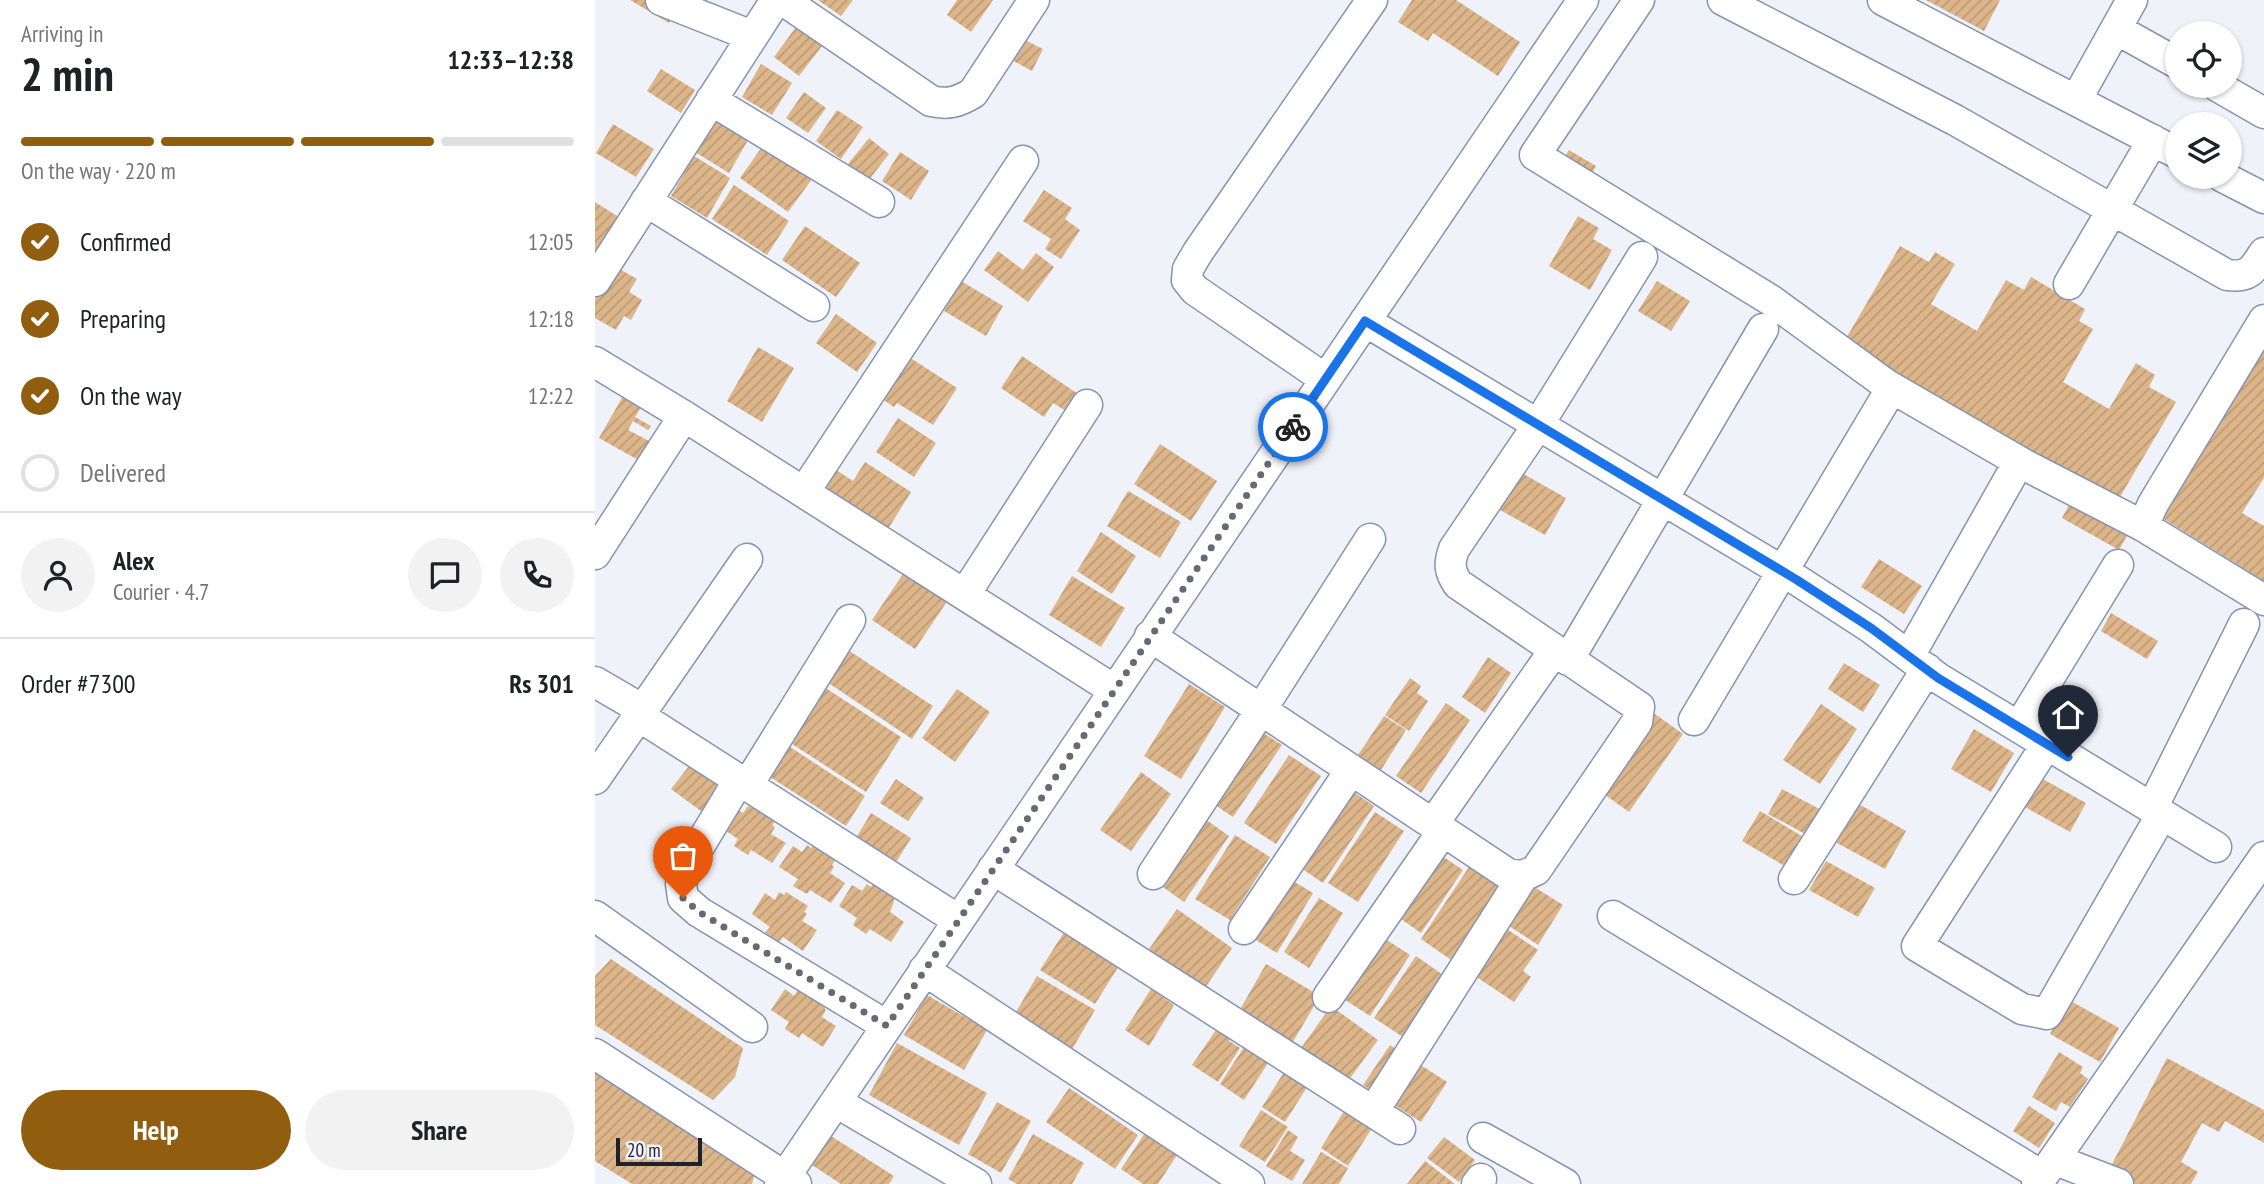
<!DOCTYPE html>
<meta charset="utf-8">
<style>
body{margin:0;font-family:"PT Sans Narrow",sans-serif;background:#f2f2f2;color:#202124;height:100vh;display:flex;flex-direction:column;font-size:26px;white-space:nowrap}
*{box-sizing:border-box;margin:0}
p{font-size:23px;color:#757577}
.icon{flex:none;width:38px;height:38px;fill:none;stroke:currentColor;stroke-width:2;stroke-linecap:round;stroke-linejoin:round}
.map{position:relative;flex:1;overflow:hidden}
.details{display:flex;flex-direction:column;background:#fff;width:595px}
.details>*{flex:none}
.fabs{position:absolute;left:1570px;top:21px;display:grid;gap:14px}
.fabs a{display:grid;place-items:center;width:77px;height:77px;border-radius:50%;background:#fff;box-shadow:0 2px 5px #0004;font-size:35px}
.scale{position:absolute;left:21px;bottom:18px;width:86px;box-sizing:border-box;padding-left:7px;border:4px solid #1c212d;border-top:0;font-size:19px;line-height:24px;white-space:nowrap;color:#1c212d;-webkit-text-stroke:5px #eff2f9;paint-order:stroke}
.pin{position:absolute;display:grid;place-items:center;width:60px;height:60px;color:#fff;margin:-72px -30px;border-radius:50% 50% 50% 0;rotate:-45deg;box-shadow:0 0 7px #0007}
.pin .icon{rotate:45deg}
.courier{position:absolute;display:grid;place-items:center;width:70px;height:70px;margin:-35px;border:5px solid #1a73e8;border-radius:50%;background:#fff;color:#222;box-shadow:0 2px 9px #0007}
.summary em{font-style:normal;font-weight:600}
.summary div{display:flex;flex-direction:column-reverse}
.summary{display:flex;align-items:center;justify-content:space-between;height:119px;padding:0 21px}
h1{font-size:46px;font-weight:600;line-height:52px}
.bar{display:grid;grid-template-columns:repeat(4,1fr);gap:10px 7px;align-content:center;height:84px;padding:0 21px}
.bar i{height:9px;border-radius:5px;background:#e0e0e0}
.bar .active{background:#915d0f}
.bar p{grid-column:span 4}
.line{display:flex;align-items:center;gap:18px;padding:0 21px;border-top:2px solid #e0e0e0}
.line div{flex:1}
.round{display:grid;place-items:center;flex:none;width:74px;height:74px;border-radius:37px;background:#f2f2f2}
ol{padding:0 21px;list-style:none}
li{display:flex;align-items:center;gap:21px;height:77px}
li p{margin-inline-start:auto}
li .icon{padding:7px;border-radius:50%;background:#915d0f;color:#fff;stroke-width:4}
li:last-child{color:#757577}
li i{width:38px;height:38px;border:4px solid #e0e0e0;border-radius:50%}
.button{display:flex;gap:14px;margin-top:auto;padding:14px 21px}
.button a{flex:1;height:80px;border-radius:42px;background:#915d0f;color:#fff;font-size:28px;font-weight:600;line-height:80px;text-align:center}
.button a+a{background:#f2f2f2;color:#202124}
main{display:flex;flex:1;min-height:0}
.map>svg:first-child{display:block}
.building{fill:url(#building-hatch)}
.lines{fill:none;stroke-linecap:round;stroke-linejoin:round}
.minor-casing{stroke:#8594b2;stroke-width:33}
.minor{stroke:#fff;stroke-width:30}
.done{stroke:#666a74;stroke-width:7;stroke-dasharray:0 12.6}
.route{stroke:#1a73e8;stroke-width:9}
</style>
<main>
<section class="details">
<div class="summary"><div><h1>2 min</h1><p>Arriving in</p></div><em>12:33–12:38</em></div>
<div class="bar"><i class="active"></i><i class="active"></i><i class="active"></i><i></i><p>On the way · 220 m</p></div>
<ol>
<li><svg class="icon" aria-label="check" viewBox="0 0 24 24"><path d="M5 12l5 5 9-10"/></svg>Confirmed<p>12:05</p></li>
<li><svg class="icon" aria-label="check" viewBox="0 0 24 24"><path d="M5 12l5 5 9-10"/></svg>Preparing<p>12:18</p></li>
<li><svg class="icon" aria-label="check" viewBox="0 0 24 24"><path d="M5 12l5 5 9-10"/></svg>On the way<p>12:22</p></li>
<li><i></i>Delivered</li>
</ol>
<div class="line" style="height:126px"><a class="round"><svg class="icon" aria-label="person" viewBox="0 0 24 24"><circle cx="12" cy="8" r="4"/><path d="M4 21q1-7 8-7t8 7"/></svg></a><div><b>Alex</b><p>Courier · 4.7</p></div><a class="round"><svg class="icon" aria-label="chat" viewBox="0 0 24 24"><path d="M4 5h16v11H9l-5 4z"/></svg></a><a class="round"><svg class="icon" aria-label="phone" viewBox="0 0 24 24"><path d="M5 4h4l2 5-3 2q2 4 5 5l2-3 5 2v4C11 20 4 13 5 4z"/></svg></a></div>
<div class="line" style="height:91px"><div>Order #7300</div><b>Rs 301</b></div>
<div class="button"><a>Help</a><a>Share</a></div>
</section>
<div class="map">
<svg width="1669" height="1184" viewBox="0 0 1669 1184">
<defs>
<pattern id="building-hatch" width="6" height="6" patternUnits="userSpaceOnUse" patternTransform="scale(1.75)"><rect width="6" height="6" fill="#dcb589"/><path d="M-1 1l2-2M0 6l6-6M5 7l2-2" fill="none" stroke="#bc9b77"/></pattern>
</defs>
<rect width="100%" height="100%" fill="#eff2f9"/>
<path class="building" d="M35,0H89L74,23Z
M223,0H258L246,16Z
M362,0H398L376,32L352,15Z
M817,0H861L925,42L903,76L838,33L833,41L803,22Z
M1331,0H1405L1389,31Z
M204,23L230,42L204,76L179,57Z
M424,37L448,49L437,71L413,58Z
M166,64L197,83L177,115L147,97Z
M66,69L100,90L86,113L52,91Z
M209,92L231,108L213,133L191,118Z
M242,110L268,127L246,159L221,141Z
M119,119L153,140L134,173L100,152Z
M18,124L59,149L41,177L1,153Z
M274,138L294,154L273,181L253,164Z
M169,144L217,179L193,212L145,178Z
M974,150L1001,166L992,182L964,167Z
M305,152L334,171L316,200L287,181Z
M99,156L135,178L112,218L76,196Z
M139,185L194,221L172,255L117,219Z
M449,190L477,208L470,219L485,230L466,259L450,249L456,239L428,221Z
M0,202L30,221L9,256L0,250Z
M983,216L1004,228L998,239L1017,250L995,290L954,266Z
M210,226L265,263L241,297L187,260Z
M1305,246L1334,262L1340,252L1360,264L1336,304L1382,331L1411,280L1429,290L1436,277L1490,309L1484,321L1498,329L1468,382L1514,409L1541,363L1560,375L1554,387L1581,402L1519,507L1246,347Z
M403,251L428,270L441,253L459,267L433,302L389,270Z
M19,266L42,279L34,292L47,300L36,320L29,316L21,330L0,318V299Z
M366,281L408,306L391,336L349,311Z
M1062,281L1095,301L1076,331L1043,311Z
M241,314L282,343L262,372L221,343Z
M1669,344V478L1647,513L1669,526V581L1564,516Z
M163,347L199,368L167,422L132,401Z
M427,356L483,394L471,411L458,403L449,417L406,388Z
M314,357L362,388L338,425L302,403L299,407L287,399Z
M28,396L47,406L40,417L56,426L53,430L38,421L33,430L56,442L45,461L4,438Z
M303,418L341,443L319,477L281,452Z
M565,444L622,481L596,521L539,484Z
M270,462L316,492L293,529L223,485L235,466L258,481Z
M925,472L971,498L950,535L905,510Z
M533,491L586,522L565,558L512,526Z
M1478,497L1535,530L1524,550L1467,518Z
M506,532L541,556L517,594L482,571Z
M1284,559L1327,586L1309,614L1266,587Z
M310,571L353,600L320,649L277,620Z
M477,576L530,608L506,647L454,615Z
M1516,613L1563,641L1552,659L1506,631Z
M250,648L338,706L317,739L229,680Z
M893,657L916,673L890,713L867,697Z
M1249,663L1285,685L1268,712L1233,689Z
M815,678L826,686L822,693L833,701L814,731L790,715Z
M594,684L630,707L586,779L549,756Z
M226,685L306,737L271,792L191,740Z
M362,689L395,712L360,762L327,738Z
M851,703L875,720L826,793L801,776Z
M1226,704L1262,729L1225,784L1188,760Z
M1060,714L1088,734L1034,812L1006,792Z
M789,716L811,730L786,770L763,755Z
M659,727L687,745L638,817L611,799Z
M1379,729L1419,753L1396,792L1356,769Z
M189,743L270,796L251,826L169,773Z
M694,755L726,776L681,844L649,823Z
M101,757L130,780L106,811L76,789Z
M546,772L576,794L536,851L505,830Z
M1437,773L1491,803L1475,832L1421,802Z
M301,779L329,798L313,821L285,803Z
M748,785L779,806L728,883L697,862Z
M1187,789L1228,811L1214,836L1173,814Z
M1262,803L1311,831L1290,869L1240,842Z
M159,805L182,819L177,825L180,827L176,834L191,843L177,863L156,850L153,855L139,846L143,839L125,827L139,807L148,813L153,806L158,808Z
M1165,811L1210,838L1193,868L1147,841Z
M780,812L809,831L763,902L733,883Z
M276,813L316,838L300,864L261,838Z
M603,814L634,836L589,902L558,880Z
M640,835L675,857L635,920L600,899Z
M212,845L216,848L219,845L241,859L237,865L239,867L235,873L250,883L236,903L215,890L212,894L198,886L203,879L184,867L198,846L207,852Z
M838,850L868,870L826,933L796,912Z
M1231,861L1280,888L1263,917L1214,890Z
M874,867L908,889L859,962L826,939Z
M688,875L718,893L682,953L653,935Z
M933,883L968,905L943,945L908,922Z
M272,884L276,887L278,884L300,898L295,912L309,922L296,942L275,929L271,934L258,925L262,918L244,906L257,885L267,891Z
M184,892L189,895L191,892L213,906L209,912L212,914L207,921L222,930L208,951L188,937L184,942L170,933L175,927L157,914L170,893L180,900Z
M724,898L748,913L714,968L689,952Z
M582,909L637,948L610,988L554,949Z
M906,925L943,950L928,971L936,977L919,1002L874,972Z
M473,926L527,961L500,1004L445,970Z
M781,933L815,955L775,1016L741,994Z
M821,956L851,977L811,1039L779,1018Z
M16,959L148,1048L140,1077L118,1100L0,1025V976Z
M671,964L725,996L696,1045L643,1013Z
M442,976L500,1010L476,1051L418,1017Z
M204,988L233,1002L229,1008L231,1010L227,1017L241,1026L228,1047L207,1033L204,1038L190,1029L194,1022L176,1010L190,989L199,996Z
M556,989L579,1005L554,1046L530,1030Z
M332,995L392,1030L369,1070L309,1035Z
M1474,1000L1524,1028L1505,1062L1455,1034Z
M736,1006L783,1040L753,1081L706,1048Z
M623,1027L637,1036L634,1041L645,1048L623,1082L597,1065Z
M653,1041L677,1057L649,1100L625,1084Z
M302,1043L392,1093L364,1145L274,1095Z
M795,1045L852,1082L826,1122L768,1085Z
M1464,1052L1488,1067L1485,1073L1493,1079L1475,1107L1466,1102L1461,1111L1437,1097Z
M1572,1058L1669,1110V1143L1630,1121L1624,1132L1607,1123L1586,1162L1603,1172L1596,1184H1540L1514,1170Z
M691,1069L714,1084L690,1122L667,1107Z
M0,1072L160,1173L157,1184H37L0,1161Z
M474,1088L543,1135L520,1169L451,1122Z
M402,1102L436,1121L406,1173L373,1154Z
M754,1103L782,1120L753,1166L726,1148Z
M1434,1106L1460,1123L1444,1148L1418,1131Z
M666,1110L693,1127L670,1162L644,1146Z
M554,1127L586,1149L563,1184H548L526,1169Z
M693,1130L703,1137L695,1151L710,1160L697,1181L671,1166Z
M438,1134L489,1163L477,1184H422L413,1179Z
M236,1136L299,1176L294,1184H246L217,1165Z
M849,1137L880,1160L864,1182L832,1158Z
M726,1152L753,1168L744,1184H707Z
M830,1161L860,1184H812Z"/>
<g class="lines">
<g class="minor-casing">
<path id="minor" d="M66,0L157,36
M188,0L336,101C353,105 363,102 378,93L439,0
M1044,0L940,155L1177,301L1292,385L1430,465L1548,526L1669,600
M1128,0L1360,120L1632,275C1654,278 1658,270 1669,253
M1288,0L1582,153
M1521,29L1582,63
M1622,86L1669,113
M116,100L284,202
M1481,100L1537,0
M1628,177L1669,198
M51,201L219,306
M0,281L181,0
M1474,284L1558,140
M770,321L1202,580L1276,628L1343,678L1621,847
M0,362L89,416L519,690
M730,379L600,290L592,280L593,269L603,252L777,0
M209,492L428,161
M1548,526L1558,504L1669,320
M0,554L89,416
M370,594L492,405
M555,636L913,874L928,876L941,870L1042,722L1044,707L863,584C854,571 854,563 859,549L943,425L1047,257
M1314,656L1417,474
M973,660L1168,329
M0,682L48,710
M44,716L363,920
M1099,720L1292,396
M1424,727L1523,565
M1452,744L1322,946L1427,1009L1452,1014L1567,814
M0,779L152,559
M144,780L91,868L86,884L88,898L104,912L292,1026
M152,786L255,620
M1557,808L1649,624
M838,824L959,651
M398,869L805,1129
M558,874L666,710L775,539
M1199,879L1332,669
M0,916L157,1027
M1018,916L1447,1176
M649,929L756,770
M329,970L654,1184
M733,997L848,831
M0,1054L201,1184
M241,1102L381,1184
M778,1112L928,876
M888,1138L970,1184
M1457,1163L1461,1160L1523,1184
M185,1184L988,0
M882,1184L886,1179
M1442,1184L1669,857"/>
</g>
<use href="#minor" class="minor"/>
</g>
<g class="lines">
<path class="done" d="M88,898L104,912L292,1026L698,427"/>
<path class="route" d="M698,427L770,321L1202,580L1276,628L1343,678L1473,757"/>
</g>
</svg>
<div class="fabs">
<a><svg class="icon" aria-label="locate" viewBox="0 0 24 24"><circle cx="12" cy="12" r="6"/><path d="M12 2v4M12 18v4M2 12h4M18 12h4"/></svg></a>
<a><svg class="icon" aria-label="layers" viewBox="0 0 24 24"><path d="M12 4l9 5-9 5-9-5zM3 14l9 5 9-5"/></svg></a>
</div>
<div class="scale">20 m</div>
<div class="pin" style="left:88px;top:898px;background:#ea580c"><svg class="icon" aria-label="bag" viewBox="0 0 24 24"><path d="M5 8h14l-1 12H6zM9 8a3 3 0 0 1 6 0"/></svg></div>
<div class="pin" style="left:1473px;top:757px;background:#1f2937"><svg class="icon" aria-label="home" viewBox="0 0 24 24"><path d="M3 11l9-7 9 7M6 9v11h12V9"/></svg></div>
<div class="courier" style="left:698px;top:427px"><svg class="icon" aria-label="bike" viewBox="0 0 24 24"><circle cx="6" cy="16" r="4"/><circle cx="18" cy="16" r="4"/><path d="M6 16l4-8h5l3 8M10 8l3 8H6M13 5h3"/></svg></div>
</div>
</main>
